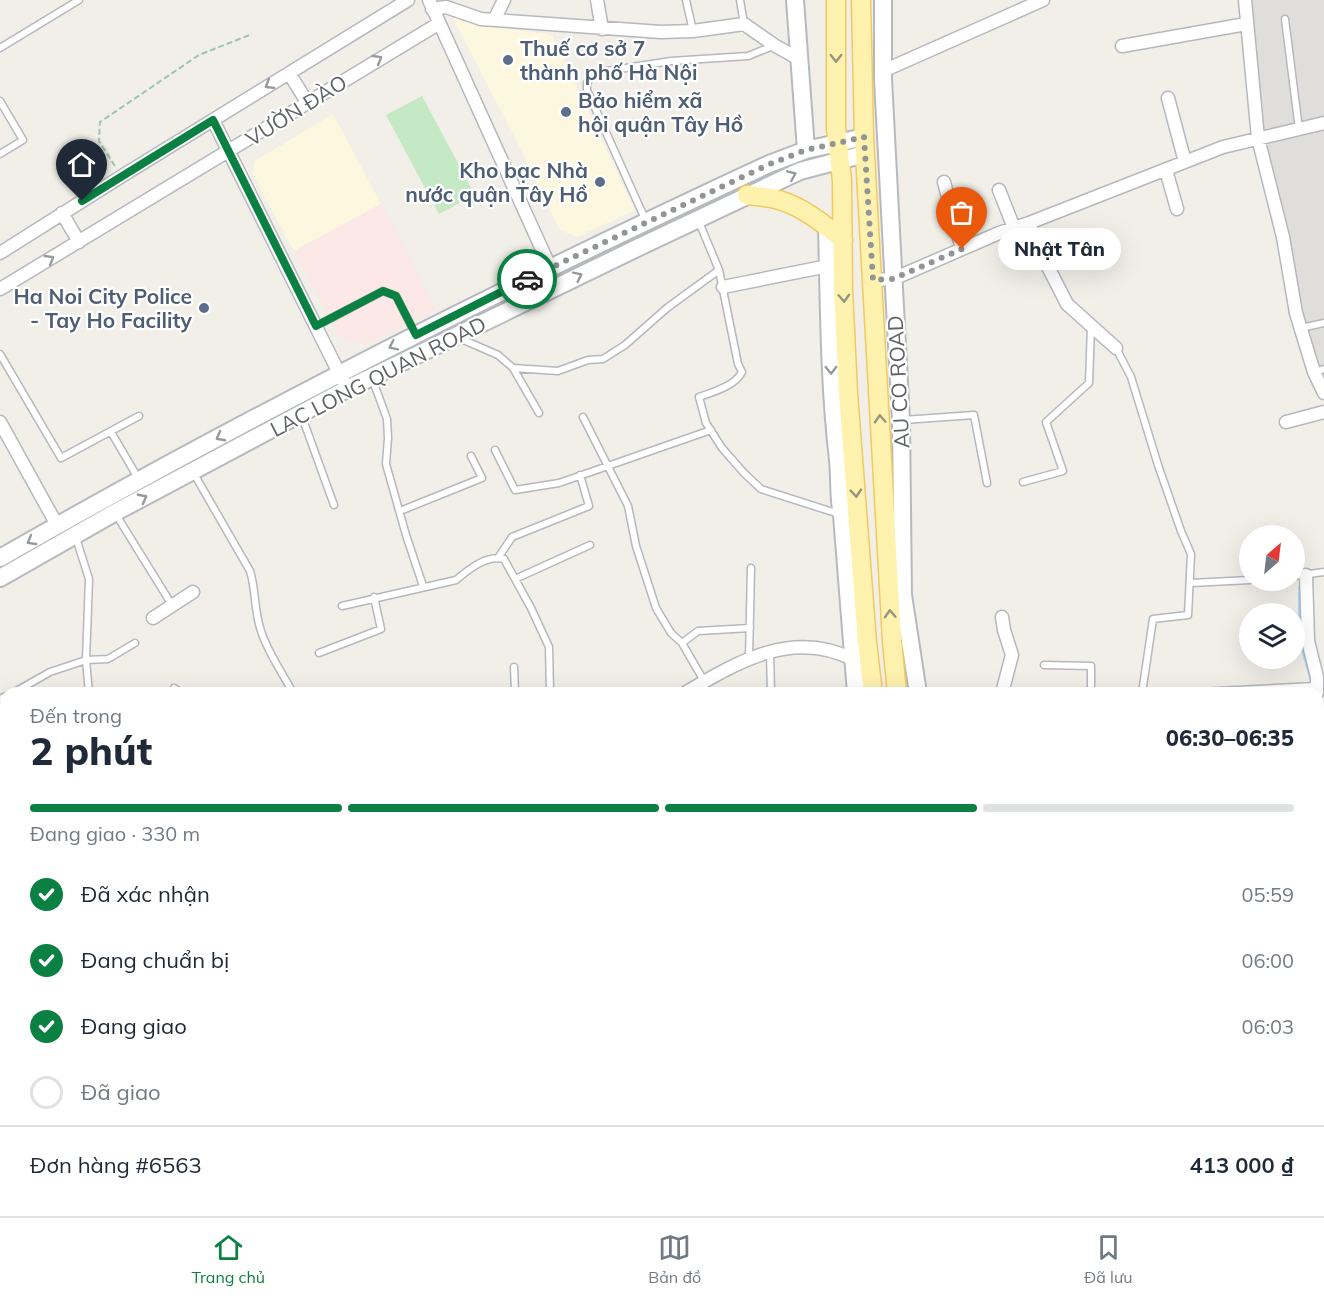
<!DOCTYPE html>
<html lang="vi">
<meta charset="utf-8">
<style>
body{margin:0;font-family:Mulish,sans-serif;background:#f6f6f7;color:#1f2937;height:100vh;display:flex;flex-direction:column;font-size:22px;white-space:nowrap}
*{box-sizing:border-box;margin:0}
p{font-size:20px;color:#747a83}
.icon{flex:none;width:33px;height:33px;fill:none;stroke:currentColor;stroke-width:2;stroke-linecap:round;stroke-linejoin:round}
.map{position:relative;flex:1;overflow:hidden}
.side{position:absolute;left:0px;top:687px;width:1324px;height:530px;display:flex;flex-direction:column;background:#fff;border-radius:18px 18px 0 0;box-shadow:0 6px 24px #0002}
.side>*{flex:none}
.needle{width:39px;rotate:28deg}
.controls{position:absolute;left:1239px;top:525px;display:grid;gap:12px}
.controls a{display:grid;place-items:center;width:66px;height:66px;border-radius:50%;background:#fff;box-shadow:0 6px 24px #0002;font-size:30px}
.pin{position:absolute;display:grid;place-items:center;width:51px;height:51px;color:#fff;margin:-62px -26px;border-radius:50% 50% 50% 0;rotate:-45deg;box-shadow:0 0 6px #0007}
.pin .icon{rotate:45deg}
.courier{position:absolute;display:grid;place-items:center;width:60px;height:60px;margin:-30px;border:4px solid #0b8043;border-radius:50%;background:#fff;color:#222;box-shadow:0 2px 8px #0007}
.bubble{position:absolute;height:42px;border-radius:21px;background:#fff;box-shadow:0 6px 24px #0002;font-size:20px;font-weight:800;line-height:42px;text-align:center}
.head em{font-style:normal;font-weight:800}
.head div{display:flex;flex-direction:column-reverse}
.head{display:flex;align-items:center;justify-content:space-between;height:102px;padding:0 30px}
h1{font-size:39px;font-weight:800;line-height:45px}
.bar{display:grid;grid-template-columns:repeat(4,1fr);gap:9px 6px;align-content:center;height:72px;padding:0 30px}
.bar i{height:8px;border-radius:4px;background:#e0e1e3}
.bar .current{background:#0b8043}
.bar p{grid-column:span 4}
.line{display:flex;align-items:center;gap:15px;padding:0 30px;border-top:2px solid #e0e1e3}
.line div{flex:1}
ol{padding:0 30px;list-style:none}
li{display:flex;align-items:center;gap:18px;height:66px}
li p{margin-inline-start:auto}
li .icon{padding:6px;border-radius:50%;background:#0b8043;color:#fff;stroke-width:4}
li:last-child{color:#747a83}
li i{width:33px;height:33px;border:3px solid #e0e1e3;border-radius:50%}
.tabs{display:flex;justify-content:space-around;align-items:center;height:84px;border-top:2px solid #e0e1e3;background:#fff;font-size:16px;color:#747a83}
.tabs a{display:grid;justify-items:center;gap:3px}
.tabs .current{color:#0b8043}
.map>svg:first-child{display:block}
.commercial{fill:#fef7e0}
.industrial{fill:#e0deda}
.medical{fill:#fce8e6}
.green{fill:#c5e8c5}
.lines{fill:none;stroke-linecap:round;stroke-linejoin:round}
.stream{stroke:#aadaff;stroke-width:4}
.lane-casing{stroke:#b5b8bc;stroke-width:9}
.street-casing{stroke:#b5b8bc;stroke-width:15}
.secondary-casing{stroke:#b6babf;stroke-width:20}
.primary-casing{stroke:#f2c960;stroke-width:21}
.path{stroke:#9cc7a9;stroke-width:2;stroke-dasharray:6 3;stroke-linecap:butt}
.lane{stroke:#fff;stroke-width:6}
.street{stroke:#fff;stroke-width:12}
.secondary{stroke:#fff;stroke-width:16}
.primary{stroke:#fff2af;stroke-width:18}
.oneway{stroke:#979581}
.oneway2{stroke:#979a9d}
.done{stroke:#929495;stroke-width:6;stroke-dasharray:0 10.8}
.route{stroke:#0b8043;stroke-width:8}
.service-dot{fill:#5c6f8a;stroke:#fff;stroke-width:2}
.labels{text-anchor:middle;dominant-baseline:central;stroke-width:4.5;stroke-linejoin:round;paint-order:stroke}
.service-label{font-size:21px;font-weight:bold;fill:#4e5e75;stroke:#fff;text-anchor:start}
.street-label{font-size:21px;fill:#5f6368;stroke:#fff}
</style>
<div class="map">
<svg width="1324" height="1216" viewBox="0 0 1324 1216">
<rect width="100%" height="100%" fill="#f1efe8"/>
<path class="commercial" d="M457,15L481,24L552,35L635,210L577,237L560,230L520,148L453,18Z
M333,114L381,204L294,251L253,175L255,161Z"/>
<path class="industrial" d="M1247,0H1324V369L1314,372L1259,138Z"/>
<path class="medical" d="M381,204L436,308L365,345L340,337L294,251Z"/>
<path class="green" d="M422,96L475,195L439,214L386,115Z"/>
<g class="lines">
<path class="stream" d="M1300,587V639L1311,678
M1320,753L1323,783
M1318,916L1322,893L1323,801
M1315,1210V1216"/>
<g class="lane-casing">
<path id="lane" d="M686,0L693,31
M740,0L744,24
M1285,19L1299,129
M0,48L79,0
M0,101L23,140L0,154
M645,219L587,90V83L594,73L671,61L748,56L773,46
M699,222L719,270L738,364L742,372C735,386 713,392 699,397L706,423L722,448L744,473L761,489L839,514
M316,326L383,291L396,296L416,335
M1301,328L1324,323
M459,338L498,355L513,368L539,413
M1116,348L1131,377L1158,465L1181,531L1191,554L1188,615L1153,619L1142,693
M0,354L61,458L139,416
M513,368L558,371L588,360L603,359L625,345L667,308L719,270
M1314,372L1324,369
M372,378L387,419L388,438L386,464L406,535L423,586
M301,414L334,505
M583,417L628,506L636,546L656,608L671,633L682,643L704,681
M903,420L974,415L987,483
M111,432L138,478
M495,450L515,490L559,483L711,430
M193,472L250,571C256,590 254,611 261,631C267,651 283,674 293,693
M1023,482L1063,471L1046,422L1089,383L1091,327
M400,511L482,478L471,456
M115,513L172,605
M76,538L89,579L86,660L89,693
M498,558L512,537L589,506L580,475
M1294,576L1324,572
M515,579L590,545
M1191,583L1250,580
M342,606L456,580C469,569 486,555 504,559L531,608L549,647L550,693
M682,643L698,631L750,628
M770,652L771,693
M319,653L381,629L374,597
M749,658L751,568
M1044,665L1091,666V693
M514,667L515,693
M174,688L181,693
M13,693L50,672L86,660L108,659L135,643
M1179,693L1316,686
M0,699L6,696
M0,730L6,728
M0,837L6,836
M685,1216L688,1210"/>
</g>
<g class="street-casing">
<path id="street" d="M429,0L550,267
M597,0L602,29
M1245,0L1258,138L1283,237L1296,313L1314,372L1324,393
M432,9L446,7L481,19L661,32L693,31L744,24L774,45L799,59
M494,20L504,0
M1122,46L1246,24
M883,71L1043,0
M289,73L307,102
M1168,98L1185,162
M213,120L347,389
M1166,170L1177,209
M944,182L962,249
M999,190L1014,228
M62,213L79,242
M1029,223L1042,255L1067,304L1116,348
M0,253L122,176L408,0
M873,280L893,279L999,233L1029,223L1223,147L1324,123
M723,287L828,266
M0,289L438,24
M0,422L57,525
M1286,422L1324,412
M1306,575L1308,641L1317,677V693
M153,618L193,592
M685,693C737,662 794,628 854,660
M1002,693L1012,655L1004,630L1002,617
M1318,709L1324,753
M1318,790L1324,789
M0,894L6,891
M1324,956C1320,1016 1324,1076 1324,1136
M0,1030L6,1028
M1318,1160H1324
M304,1210L305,1216
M320,1210L321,1216
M414,1210L415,1216
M657,1210L658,1216
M801,1210L804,1216
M909,1210L910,1216
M1037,1210L1038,1216
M515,1216L543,1210
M1117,1216L1118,1210
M1231,1216V1210"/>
</g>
<g class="secondary-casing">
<path id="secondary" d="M795,0L806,150
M883,0V79L901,421L903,595L918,693
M827,227C829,305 829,383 838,460C840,479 838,497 842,515L856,693
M0,558C250,415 508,285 769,164L806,150L864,137
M0,578L114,513L347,389L637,248L800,171L865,154
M971,1210L972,1216"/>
</g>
<g class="primary-casing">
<path id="primary" d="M836,0V128L842,181L843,290L848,393L867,643L873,693
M861,0L864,137L892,641L897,693
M747,195C758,196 769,197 779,200C803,207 824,224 843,240
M925,1210L926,1216
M948,1210L949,1216"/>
</g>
<path class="path" d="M115,166L99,141L100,122L199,55L252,34"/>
<use href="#lane" class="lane"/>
<use href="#street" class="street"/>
<use href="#secondary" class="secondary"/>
<use href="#primary" class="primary"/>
</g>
<defs><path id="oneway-chevron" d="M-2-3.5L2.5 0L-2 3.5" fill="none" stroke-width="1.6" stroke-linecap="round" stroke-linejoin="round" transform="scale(1.5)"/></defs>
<g class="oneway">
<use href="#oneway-chevron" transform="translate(836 58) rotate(90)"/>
<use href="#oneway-chevron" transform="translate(844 298) rotate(87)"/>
<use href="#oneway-chevron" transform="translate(880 419) rotate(-93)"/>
<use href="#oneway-chevron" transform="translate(856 493) rotate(85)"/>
<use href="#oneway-chevron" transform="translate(890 614) rotate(-93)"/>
</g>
<g class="oneway2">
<use href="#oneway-chevron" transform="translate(378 59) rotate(-31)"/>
<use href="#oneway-chevron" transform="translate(269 85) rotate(148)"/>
<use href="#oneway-chevron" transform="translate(792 175) rotate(-23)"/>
<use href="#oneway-chevron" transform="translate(50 259) rotate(-31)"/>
<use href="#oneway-chevron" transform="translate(578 276) rotate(-26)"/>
<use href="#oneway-chevron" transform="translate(393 346) rotate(154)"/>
<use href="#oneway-chevron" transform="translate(831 370) rotate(89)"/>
<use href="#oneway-chevron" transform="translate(220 437) rotate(152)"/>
<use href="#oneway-chevron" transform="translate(143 498) rotate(-28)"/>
<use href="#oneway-chevron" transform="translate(31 541) rotate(150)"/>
</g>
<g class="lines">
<path class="done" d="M527,279L770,164L806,150L864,137L873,280L893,279L962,249"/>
<path class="route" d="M82,201L213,120L316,326L383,291L396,296L416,335L527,279"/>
</g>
<g class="service-dot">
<circle cx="508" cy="60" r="6"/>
<circle cx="566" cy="112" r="6"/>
<circle cx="600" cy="182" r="6"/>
<circle cx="204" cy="308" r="6"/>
</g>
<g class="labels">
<g class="service-label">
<text x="520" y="48">Thuế cơ sở 7<tspan x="520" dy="24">thành phố Hà Nội</tspan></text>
<text x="578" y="100">Bảo hiểm xã<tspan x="578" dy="24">hội quận Tây Hồ</tspan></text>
<text x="588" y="170" text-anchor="end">Kho bạc Nhà<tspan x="588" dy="24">nước quận Tây Hồ</tspan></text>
<text x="192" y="296" text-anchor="end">Ha Noi City Police<tspan x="192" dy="24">- Tay Ho Facility</tspan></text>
</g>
<g class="street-label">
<text transform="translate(296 110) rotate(-32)">VƯỜN ĐÀO</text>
<text transform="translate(378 376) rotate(-27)">LAC LONG QUAN ROAD</text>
<text transform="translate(898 382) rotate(-93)">AU CO ROAD</text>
</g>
</g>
</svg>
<div class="controls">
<a><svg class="needle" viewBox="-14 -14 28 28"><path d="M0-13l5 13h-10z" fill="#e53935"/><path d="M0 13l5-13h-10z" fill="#747a83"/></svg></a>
<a><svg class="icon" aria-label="layers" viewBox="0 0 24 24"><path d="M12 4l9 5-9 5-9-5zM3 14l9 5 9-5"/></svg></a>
</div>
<div class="pin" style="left:962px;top:249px;background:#ea580c"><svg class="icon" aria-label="bag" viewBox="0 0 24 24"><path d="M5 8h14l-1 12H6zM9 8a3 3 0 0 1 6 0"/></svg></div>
<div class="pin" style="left:82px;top:201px;background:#1f2937"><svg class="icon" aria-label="home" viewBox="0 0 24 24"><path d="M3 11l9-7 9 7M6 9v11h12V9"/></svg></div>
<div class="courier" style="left:527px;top:279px"><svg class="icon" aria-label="car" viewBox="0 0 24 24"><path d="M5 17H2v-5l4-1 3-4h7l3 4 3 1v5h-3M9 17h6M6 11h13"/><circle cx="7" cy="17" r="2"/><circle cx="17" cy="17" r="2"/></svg></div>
<div class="bubble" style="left:998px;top:228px;width:123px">Nhật Tân</div>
<section class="side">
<div class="head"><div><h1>2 phút</h1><p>Đến trong</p></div><em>06:30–06:35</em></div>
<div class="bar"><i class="current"></i><i class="current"></i><i class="current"></i><i></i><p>Đang giao · 330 m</p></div>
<ol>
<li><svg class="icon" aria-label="check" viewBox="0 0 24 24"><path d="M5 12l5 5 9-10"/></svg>Đã xác nhận<p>05:59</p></li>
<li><svg class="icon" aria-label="check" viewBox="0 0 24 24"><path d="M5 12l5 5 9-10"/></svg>Đang chuẩn bị<p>06:00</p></li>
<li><svg class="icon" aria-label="check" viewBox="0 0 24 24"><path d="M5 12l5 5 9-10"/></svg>Đang giao<p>06:03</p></li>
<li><i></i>Đã giao</li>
</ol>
<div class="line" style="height:78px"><div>Đơn hàng #6563</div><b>413 000 ₫</b></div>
</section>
</div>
<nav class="tabs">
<a class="current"><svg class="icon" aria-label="home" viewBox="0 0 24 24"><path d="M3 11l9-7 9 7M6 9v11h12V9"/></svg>Trang chủ</a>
<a><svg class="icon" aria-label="map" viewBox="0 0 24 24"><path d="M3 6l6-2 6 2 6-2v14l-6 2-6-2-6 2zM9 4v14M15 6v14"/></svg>Bản đồ</a>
<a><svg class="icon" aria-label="saved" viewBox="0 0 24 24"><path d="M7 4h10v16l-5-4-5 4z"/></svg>Đã lưu</a>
</nav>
